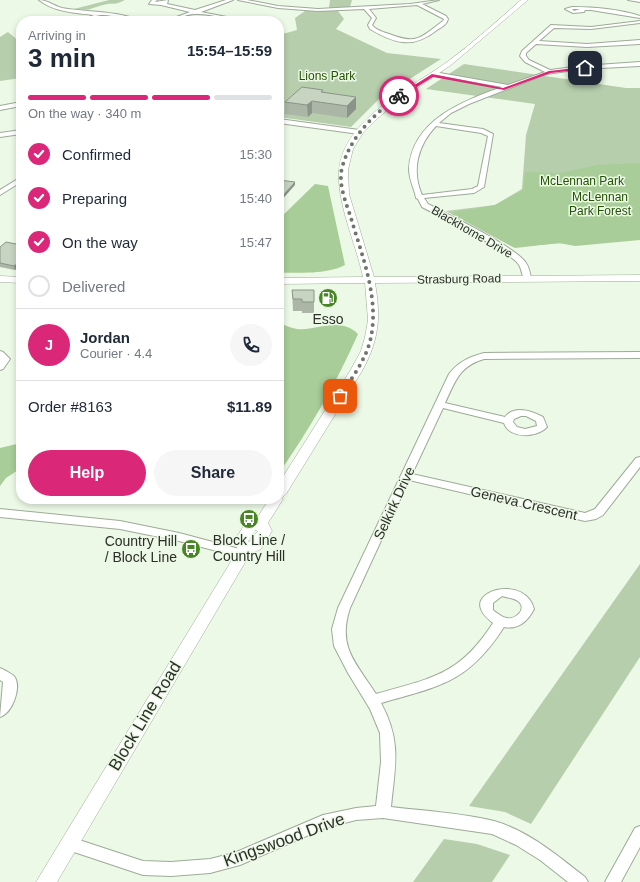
<!DOCTYPE html>
<meta charset="utf-8">
<style>
body{margin:0;font-family:Helvetica,sans-serif;background:#f6f6f7;color:#1f2937;height:100vh;display:flex;flex-direction:column;font-size:15px;white-space:nowrap}
*{box-sizing:border-box;margin:0}
p{font-size:13px;color:#747a83}
.icon{flex:none;width:22px;height:22px;fill:none;stroke:currentColor;stroke-width:2;stroke-linecap:round;stroke-linejoin:round}
.map{position:relative;flex:1;overflow:hidden}
.drawer{position:absolute;left:16px;top:16px;width:268px;height:488px;display:flex;flex-direction:column;background:#fff;border-radius:16px;box-shadow:0 2px 6px #0003}
.drawer>*{flex:none}
.pin{position:absolute;display:grid;place-items:center;width:34px;height:34px;color:#fff;margin:-17px;border-radius:8px;box-shadow:0 2px 6px #0006}
.courier{position:absolute;display:grid;place-items:center;width:40px;height:40px;margin:-20px;border:3px solid #db2777;border-radius:50%;background:#fff;color:#222;box-shadow:0 1px 5px #0007}
.head em{font-style:normal;font-weight:800}
.head div{display:flex;flex-direction:column-reverse}
.head{display:flex;align-items:center;justify-content:space-between;height:68px;padding:0 12px}
h1{font-size:26px;font-weight:800;line-height:30px}
.bar{display:grid;grid-template-columns:repeat(4,1fr);gap:6px 4px;align-content:center;height:48px;padding:0 12px}
.bar i{height:5px;border-radius:3px;background:#e0e1e3}
.bar .on{background:#db2777}
.bar p{grid-column:span 4}
.line{display:flex;align-items:center;gap:10px;padding:0 12px;border-top:1px solid #e0e1e3}
.line div{flex:1}
.round{display:grid;place-items:center;flex:none;width:42px;height:42px;border-radius:21px;background:#f6f6f7}
ol{padding:0 12px;list-style:none}
li{display:flex;align-items:center;gap:12px;height:44px}
li p{margin-inline-start:auto}
li .icon{padding:4px;border-radius:50%;background:#db2777;color:#fff;stroke-width:4}
li:last-child{color:#747a83}
li i{width:22px;height:22px;border:2px solid #e0e1e3;border-radius:50%}
.primary-button{display:flex;gap:8px;margin-top:auto;padding:8px 12px}
.primary-button a{flex:1;height:46px;border-radius:24px;background:#db2777;color:#fff;font-size:16px;font-weight:800;line-height:46px;text-align:center}
.primary-button a+a{background:#f6f6f7;color:#1f2937}
.map>svg:first-child{display:block}
.green{fill:#b7cead}
.forest{fill:#a8cd98}
.lines{fill:none;stroke-linecap:round;stroke-linejoin:round}
.minor-casing{stroke:#9eaa99;stroke-width:2}
.tertiary-casing{stroke:#9eaa99;stroke-width:1}
.minor{fill:#fff;fill-rule:evenodd}
.tertiary{fill:#fff;fill-rule:evenodd}
.wall{fill:#abb6a7}
.shaded-wall{fill:#8b9488}
.building{fill:#c7d4c2;stroke:#8b9488}
.route{fill:#db2777}
.done{stroke:#6f766a;stroke-width:4;stroke-dasharray:0 7.2}
.labels{text-anchor:middle;dominant-baseline:central;stroke-width:3;stroke-linejoin:round;paint-order:stroke}
.far-park-label{font-size:12px;fill:#245104;stroke:#ecf9e6}
.far-street-label{font-size:12px;fill:#2b2f28;stroke:#ecf9e6}
.poi-label{font-size:14px;fill:#2b2f28;stroke:#ecf9e6}
.street-label{font-size:14px;fill:#2b2f28;stroke:#ecf9e6}
.near-street-label{font-size:17px;fill:#2b2f28;stroke:#ecf9e6}
</style>
<div class="map">
<svg width="640" height="882" viewBox="0 0 640 882">
<rect width="100%" height="100%" fill="#ecf9e6"/>
<path class="green" d="M109,0H125C114,6 112,2 103,5C88,9 91,11 74,9Z
M330,0H352L350,7L329,8Z
M305,11H338L344,19L336,29L387,53L441,59L380,98L351,127L279,117V35L297,30L295,18Z
M8,32L21,43V78L0,81V37Z
M464,64L626,88H640V237L513,247L446,211L495,205L522,189L526,135L535,104L426,89Z
M640,564V657L531,824L505,812L469,806Z
M444,839L477,844L510,855L492,882H413Z"/>
<path class="forest" d="M640,163V240L575,246L559,243L515,248L452,214L455,212L495,205L523,190L525,172L559,173L597,165Z
M315,184L328,186L345,265C326,275 300,272 279,273V240H284V232H279V219Z
M279,323C285,325 291,328 297,329C317,331 340,316 358,334C337,382 309,430 279,473Z
M21,443V468L6,478L0,486V448Z"/>
<g class="lines">
<g class="minor-casing">
<path id="minor" d="M39,0C47,0 54,6 62,8C83,12 122,11 139,21C127,21 112,14 101,15C93,16 87,21 79,21L94,15C76,13 54,12 39,0Z
M152,0H157L155,2L168,0L167,4L195,10L226,0H233L201,12L247,21C230,21 214,14 197,14C186,13 176,21 166,21L190,12L161,5L149,4Z
M238,0H247L278,6L318,9L410,4L439,0L422,4L446,16L448,19C447,24 442,27 437,30C413,49 395,44 370,29L368,25L372,18L364,9L318,11L278,8ZM417,5L444,19L443,21C420,38 417,45 389,34C383,32 376,30 372,25L376,18L369,9Z
M628,0H640V2Z
M572,7C595,7 618,9 640,16V18L591,10H585L584,12L573,13L565,9ZM572,9H580L574,11Z
M640,21V23L591,29L554,28L539,41L587,44L640,40V44L587,47L536,44L526,53V56L529,60L550,70L582,66L640,62V66L582,69L546,74L469,104L451,113L439,123L483,129L493,134L484,187L474,193L424,198L428,204C447,214 516,247 526,263C529,267 530,273 531,278L530,280H524C522,275 522,270 519,265C513,253 439,216 422,207L418,199L416,198C415,190 409,180 409,169C412,120 463,101 502,87L436,75L434,74V72L508,85L545,72L525,62L520,56L522,51L551,25L591,27ZM436,126L481,133L488,136L478,186L472,189L422,195C411,170 418,145 436,126Z
M21,102V106L0,110V106Z
M279,119L359,130L362,132L359,134L279,123Z
M21,130V134L0,137V133Z
M21,177V182L0,195V190Z
M0,351L3,352L10,359L3,369L0,370Z
M640,352V358L484,359C459,366 455,382 445,403L505,417C514,405 532,411 543,417L547,427C537,438 509,439 504,423L443,408L412,474L585,513L595,509L636,458L640,457V467L603,515L596,519L585,521L409,480L350,608C337,647 356,663 376,694C431,678 459,676 493,623C488,619 483,615 481,609C473,588 526,577 534,609C528,621 518,630 504,627C468,683 440,686 381,703C402,742 395,765 391,807C425,811 461,813 494,821C529,831 558,856 585,877L588,882H568L540,860L516,845L492,834L383,818L356,820L325,828L240,865L210,873L171,876L143,875L65,849L63,844L65,839L70,837L143,861L171,862L210,859L234,853L323,815L356,808L376,806L381,762L380,733L370,709L348,673L334,646L332,629L338,608L449,374C458,362 469,357 484,353ZM521,416H526L536,421L537,426L525,429L517,427L513,422L514,419ZM502,596C508,598 516,598 520,603C526,611 514,620 507,618C501,617 497,613 493,610V603Z
M0,509L120,521L179,533L247,551L249,554L247,557L243,558L179,541L120,529L0,517Z
M0,668C5,670 10,673 14,676C22,686 13,713 0,717L3,682L0,680Z
M640,826V847L621,882H605L635,828Z"/>
</g>
<g class="tertiary-casing">
<path id="tertiary" d="M521,0H528L451,65L395,103L378,118L363,133L353,149L348,170L349,194L374,277L640,275V281L375,283C381,318 379,340 362,371L286,494L282,498L283,499L268,523L272,531L261,549L250,554L57,882H36L238,550L234,541L245,524L256,520L269,499H279V483L350,371L361,351L365,337L368,320L365,283L279,284V278L363,277C356,244 337,204 339,171C343,119 410,89 447,62C473,43 497,21 521,0ZM255,530L258,531L249,542L248,541Z
M0,276L21,277V283L0,282Z"/>
</g>
<use href="#minor" class="minor"/>
<use href="#tertiary" class="tertiary"/>
</g>
<path class="wall" d="M323,90V92L356,109L347,118L312,113L308,117L285,114V102Z
M21,245V265L15,270L0,267V247Z
M292,290L314,302V313H302V311H293Z"/>
<path class="shaded-wall" d="M356,97V109L347,118V106Z
M312,101V113L308,117L307,105Z
M295,182V185L279,203V200Z
M21,261V265L15,270L14,266Z"/>
<path class="building" d="M302,87L323,90L321,92L356,97L347,106L312,101L307,105L285,102Z
M279,180L295,182L279,200Z
M6,242L21,245V261L14,266L0,263V247Z
M292,290H314V302H302V299H293Z"/>
<path class="route" d="M585,67L586,69L551,73L504,90L433,77L401,97L397,96L432,74L503,88L549,71Z"/>
<g class="lines">
<path class="done" d="M340,396C352,378 367,358 371,337C379,297 362,256 351,218C346,203 338,184 342,168C350,137 374,114 399,96"/>
</g>
<defs>
<g id="fuel-disc" transform="scale(1)"><circle r="9.5" fill="#488524" stroke="#ecf9e6"/><path d="M-5.5-6h7V0h2V4h1.3V-2.5L3-4.5l.8-.8L6-3V5H2.5V1h-1V6h-7ZM-4.2-4.7v3.2H.2V-4.7Z" fill="#fff"/></g>
<g id="bus-disc" transform="scale(1)"><circle r="9.5" fill="#488524" stroke="#ecf9e6"/><path d="M-5-6H5V4H4V6H2V4H-2V6H-4V4H-5ZM-3.5-4V0h7V-4ZM-3.5 1.2v1.5H-2V1.2ZM2 1.2v1.5H3.5V1.2Z" fill="#fff"/></g>
</defs>
<g fill-rule="evenodd">
<use href="#fuel-disc" x="328" y="298"/>
<use href="#bus-disc" x="249" y="519"/>
<use href="#bus-disc" x="191" y="549"/>
</g>
<g class="labels">
<g class="far-park-label">
<text x="327" y="76">Lions Park</text>
<text x="582" y="181">McLennan Park</text>
<text x="600" y="197">McLennan<tspan x="600" dy="14">Park Forest</tspan></text>
</g>
<g class="far-street-label">
<text transform="translate(472 232) rotate(30)">Blackhorne Drive</text>
<text transform="translate(459 279) rotate(-1)">Strasburg Road</text>
</g>
<g class="poi-label">
<text x="328" y="319">Esso</text>
<text x="249" y="540">Block Line /<tspan x="249" dy="16">Country Hill</tspan></text>
<text x="177" y="541" text-anchor="end">Country Hill<tspan x="177" dy="16">/ Block Line</tspan></text>
</g>
<g class="street-label">
<text transform="translate(394 503) rotate(-65)">Selkirk Drive</text>
<text transform="translate(524 503) rotate(13)">Geneva Crescent</text>
</g>
<g class="near-street-label">
<text transform="translate(145 716) rotate(-59)">Block Line Road</text>
<text transform="translate(284 840) rotate(-20)">Kingswood Drive</text>
</g>
</g>
</svg>
<div class="pin" style="left:340px;top:396px;background:#ea580c"><svg class="icon" aria-label="bag" viewBox="0 0 24 24"><path d="M5 8h14l-1 12H6zM9 8a3 3 0 0 1 6 0"/></svg></div>
<div class="pin" style="left:585px;top:68px;background:#1f2937"><svg class="icon" aria-label="home" viewBox="0 0 24 24"><path d="M3 11l9-7 9 7M6 9v11h12V9"/></svg></div>
<div class="courier" style="left:399px;top:96px"><svg class="icon" aria-label="bike" viewBox="0 0 24 24"><circle cx="6" cy="16" r="4"/><circle cx="18" cy="16" r="4"/><path d="M6 16l4-8h5l3 8M10 8l3 8H6M13 5h3"/></svg></div>
<section class="drawer">
<div class="head"><div><h1>3 min</h1><p>Arriving in</p></div><em>15:54–15:59</em></div>
<div class="bar"><i class="on"></i><i class="on"></i><i class="on"></i><i></i><p>On the way · 340 m</p></div>
<ol>
<li><svg class="icon" aria-label="check" viewBox="0 0 24 24"><path d="M5 12l5 5 9-10"/></svg>Confirmed<p>15:30</p></li>
<li><svg class="icon" aria-label="check" viewBox="0 0 24 24"><path d="M5 12l5 5 9-10"/></svg>Preparing<p>15:40</p></li>
<li><svg class="icon" aria-label="check" viewBox="0 0 24 24"><path d="M5 12l5 5 9-10"/></svg>On the way<p>15:47</p></li>
<li><i></i>Delivered</li>
</ol>
<div class="line" style="height:72px"><b class="round" style="background:#db2777;color:#fff">J</b><div><b>Jordan</b><p>Courier · 4.4</p></div><a class="round"><svg class="icon" aria-label="phone" viewBox="0 0 24 24"><path d="M5 4h4l2 5-3 2q2 4 5 5l2-3 5 2v4C11 20 4 13 5 4z"/></svg></a></div>
<div class="line" style="height:52px"><div>Order #8163</div><b>$11.89</b></div>
<div class="primary-button"><a>Help</a><a>Share</a></div>
</section>
</div>
